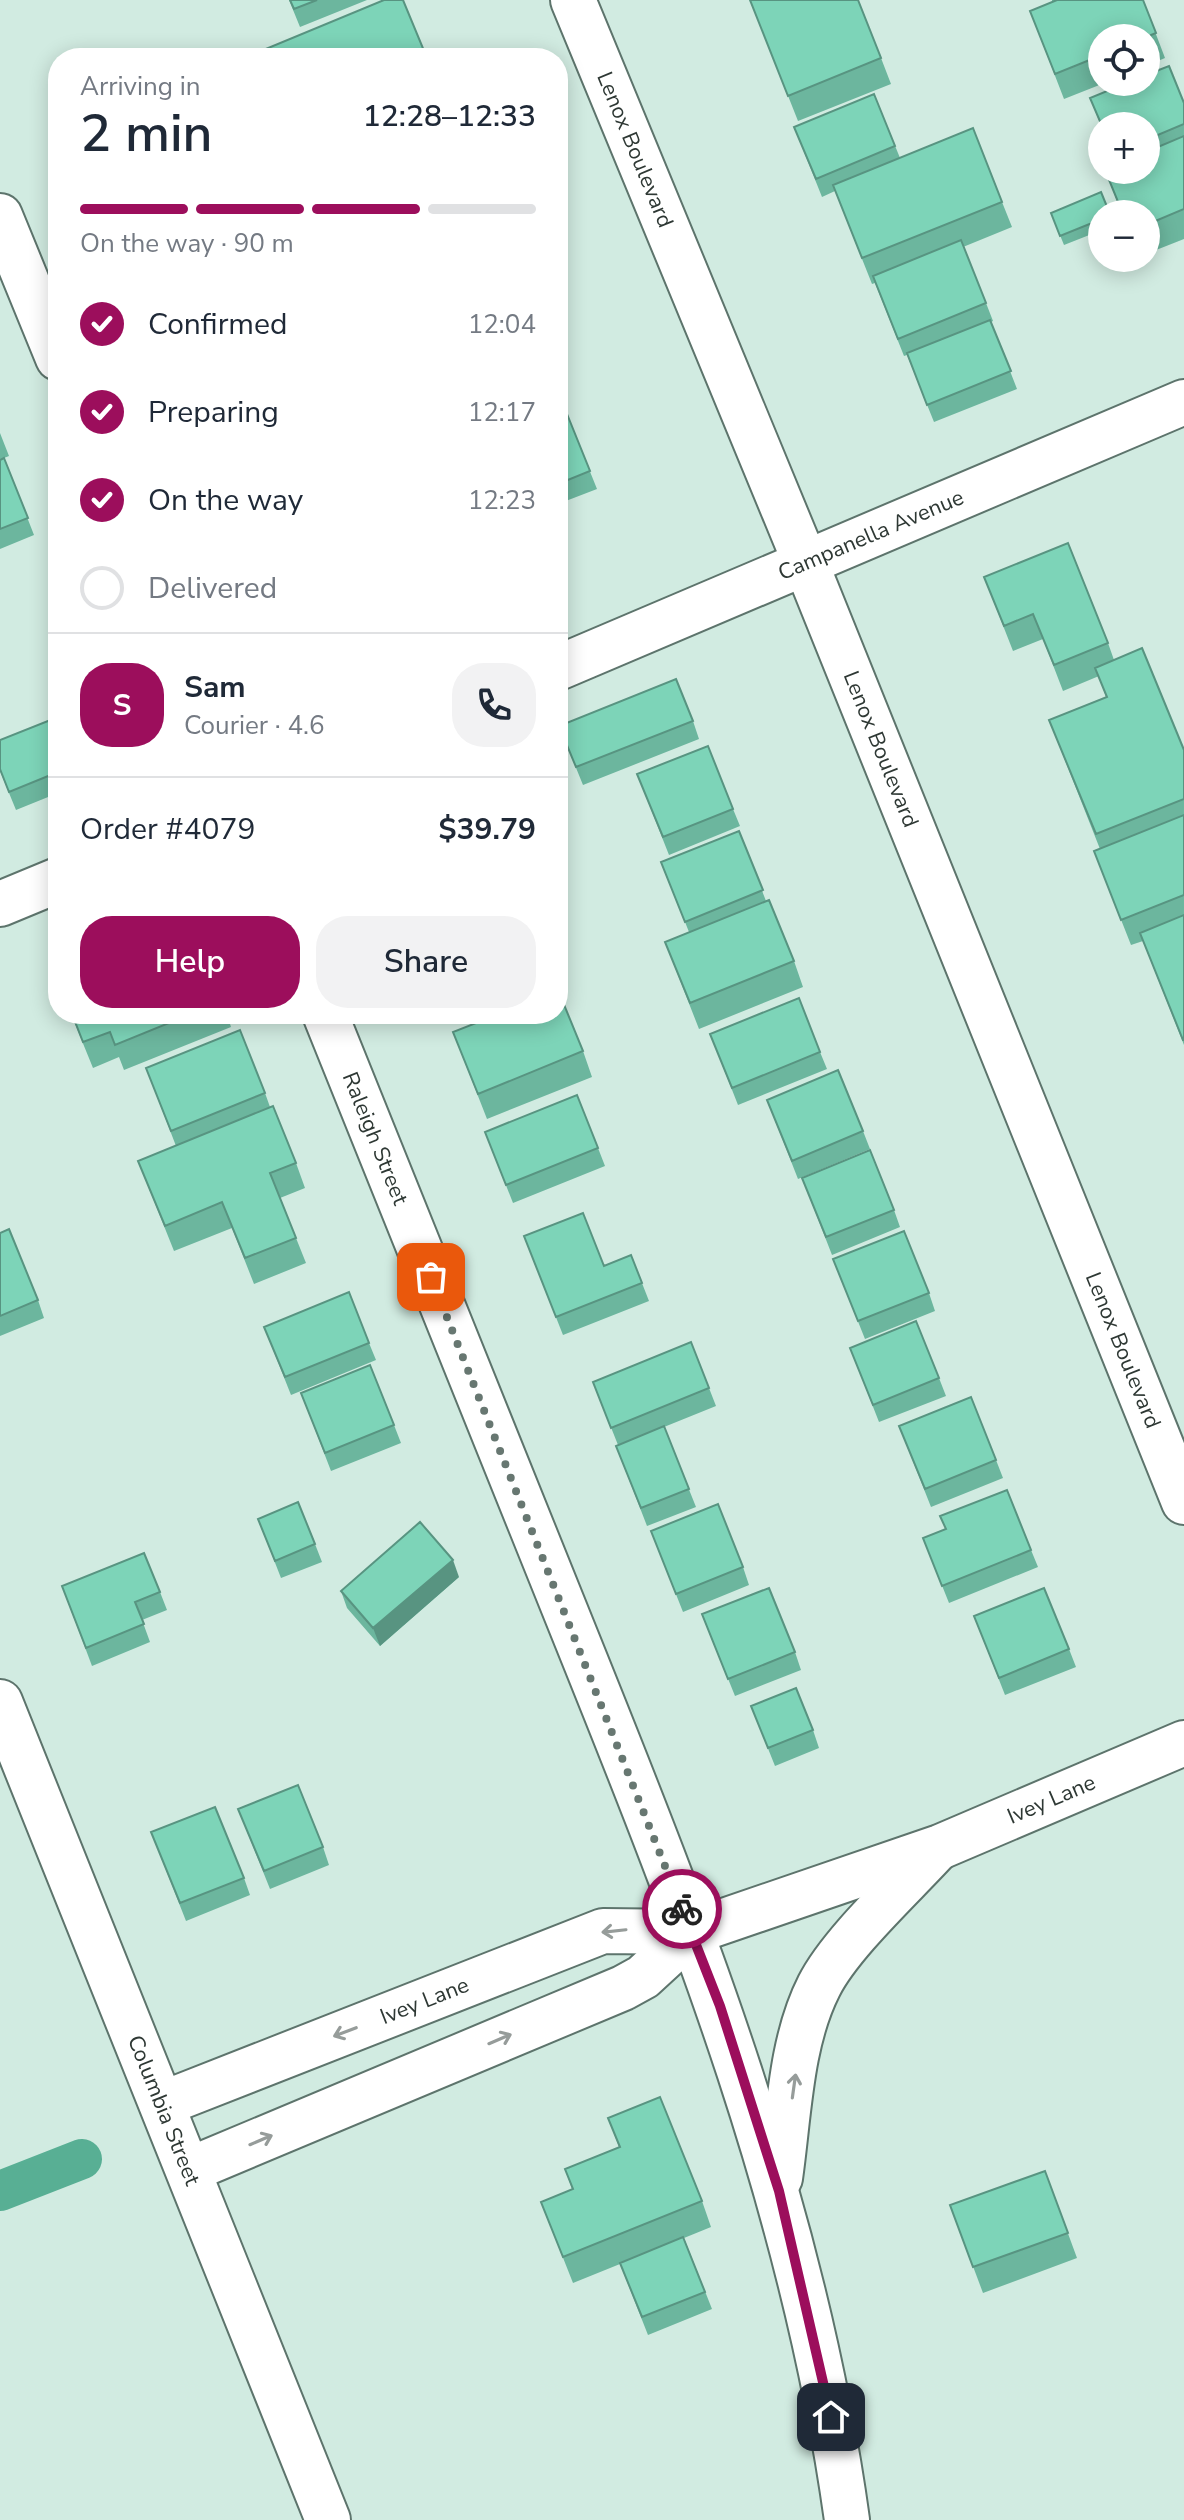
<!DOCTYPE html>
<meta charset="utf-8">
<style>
body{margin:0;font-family:"Nunito Sans",sans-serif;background:#f2f2f3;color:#1f2937;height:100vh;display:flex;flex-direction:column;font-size:30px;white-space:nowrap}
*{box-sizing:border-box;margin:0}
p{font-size:26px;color:#747a83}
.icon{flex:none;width:44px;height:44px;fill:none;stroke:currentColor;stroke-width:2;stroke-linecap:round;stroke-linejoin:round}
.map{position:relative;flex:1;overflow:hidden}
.drawer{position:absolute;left:48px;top:48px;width:520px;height:976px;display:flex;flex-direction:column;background:#fff;border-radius:32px;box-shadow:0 4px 20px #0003}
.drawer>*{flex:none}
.fabs{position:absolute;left:1088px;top:24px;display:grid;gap:16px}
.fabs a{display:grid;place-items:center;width:72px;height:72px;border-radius:50%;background:#fff;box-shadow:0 4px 20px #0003;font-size:40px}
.pin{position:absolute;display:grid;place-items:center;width:68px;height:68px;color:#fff;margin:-34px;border-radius:16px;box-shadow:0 4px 12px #0006}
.courier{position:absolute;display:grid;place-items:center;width:80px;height:80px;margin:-40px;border:6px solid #9c0e5c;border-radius:50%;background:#fff;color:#222;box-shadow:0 2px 10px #0007}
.headline em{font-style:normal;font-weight:600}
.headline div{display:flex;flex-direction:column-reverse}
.headline{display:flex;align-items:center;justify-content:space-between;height:136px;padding:0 32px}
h1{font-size:52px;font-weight:600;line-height:60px}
.bar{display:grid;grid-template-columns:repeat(4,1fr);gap:12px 8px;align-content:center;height:96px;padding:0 32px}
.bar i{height:10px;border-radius:6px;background:#e0e1e3}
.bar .current{background:#9c0e5c}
.bar p{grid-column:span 4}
.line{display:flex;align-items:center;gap:20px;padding:0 32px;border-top:2px solid #e0e1e3}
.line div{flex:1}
.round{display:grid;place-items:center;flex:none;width:84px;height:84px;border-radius:32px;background:#f2f2f3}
ol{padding:0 32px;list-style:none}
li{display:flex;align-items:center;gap:24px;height:88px}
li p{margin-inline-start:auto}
li .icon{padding:8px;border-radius:50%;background:#9c0e5c;color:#fff;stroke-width:4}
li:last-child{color:#747a83}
li i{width:44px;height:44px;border:4px solid #e0e1e3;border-radius:50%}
.button{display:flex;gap:16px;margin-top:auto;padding:16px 32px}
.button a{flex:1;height:92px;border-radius:32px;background:#9c0e5c;color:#fff;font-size:32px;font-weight:600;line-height:92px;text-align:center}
.button a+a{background:#f2f2f3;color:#1f2937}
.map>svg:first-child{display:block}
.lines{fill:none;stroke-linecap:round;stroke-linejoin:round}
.canal{stroke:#58af94;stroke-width:40}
.minor-casing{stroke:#5d746c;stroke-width:48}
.minor{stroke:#fff;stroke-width:44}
.wall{fill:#6cb69e}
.shaded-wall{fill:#589481}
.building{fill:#7dd4b8;stroke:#589481;stroke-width:2}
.oneway{stroke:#969c9a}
.done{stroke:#677771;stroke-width:8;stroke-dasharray:0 14.4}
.route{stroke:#9c0e5c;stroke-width:10}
.labels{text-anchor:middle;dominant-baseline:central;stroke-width:6;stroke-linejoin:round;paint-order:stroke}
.street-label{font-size:22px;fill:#2e3834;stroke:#d1ebe1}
</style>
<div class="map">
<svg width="1184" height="2520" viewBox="0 0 1184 2520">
<rect width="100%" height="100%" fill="#d1ebe1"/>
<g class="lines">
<path class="canal" d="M0,2191L82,2159"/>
<g class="minor-casing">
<g id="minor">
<path id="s1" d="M573,0L806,564L1184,1502"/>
<path d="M0,216L58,358"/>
<path id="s2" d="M558,668L1184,402"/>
<path d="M0,904L58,880"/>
<path id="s3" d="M325,1014C409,1223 493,1431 577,1640C693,1928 804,2210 847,2520"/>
<path id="s4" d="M0,1702L328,2520"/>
<path id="s5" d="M162,2104L603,1931L692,1932L940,1847L1184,1743"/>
<path d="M189,2170L623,1988L643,1977L692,1932"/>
<path d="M780,2178C789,2116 790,2043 819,1986C840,1944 902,1887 935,1851"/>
</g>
</g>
<use href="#minor" class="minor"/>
</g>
<path class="wall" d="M289,0H367L300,27Z
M750,0L881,58L891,84L798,121Z
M1052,0H1143L1165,58L1146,66V38H1102V82H1107L1064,99L1030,11L1052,2Z
M874,94L900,158L1002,202L1012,227L963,247L986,303L993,321L991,322L1017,389L934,422L907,355L904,356L875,283L872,284L835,191L822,197L794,127Z
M1090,98L1184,103V239L1146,254V214H1122L1105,170H1146V126H1102V128Z
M1051,213L1102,214V230L1064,245Z
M558,392L597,489L558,504Z
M0,433L9,456L4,458L34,535L0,549Z
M984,577L1108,643L1114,660L1184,750V1045L1143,941L1131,945L1094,851L1100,849L1049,720L1106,697L1099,676L1063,691L1043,639L1013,651Z
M58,717V793L16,810L0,771V740Z
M693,721L699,739L583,785L559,726Z
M637,774L733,809L740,826L669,855Z
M739,831L766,901L794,961L803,987L699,1029L665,942L689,932L661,862Z
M71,1014H227L231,1027L124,1070L119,1057L93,1068Z
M453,1032L583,1051L592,1077L487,1119Z
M710,1034L820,1052L827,1069L738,1105Z
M146,1068L265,1093L270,1107L296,1163L305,1188L280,1198L306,1263L254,1284L232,1228L174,1251L138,1161L176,1146Z
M767,1100L863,1131L870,1149L798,1179Z
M485,1132L598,1148L605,1166L513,1203Z
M802,1178L894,1210L900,1227L832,1255Z
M0,1233L38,1300L44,1318L0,1336Z
M531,1254L604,1266L631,1255L649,1301L563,1335Z
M833,1259L929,1293L935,1311L865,1339Z
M264,1327L369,1343L376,1360L291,1395Z
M850,1348L939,1378L946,1396L879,1422Z
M593,1382L709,1388L716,1406L664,1427L696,1507L647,1526L616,1446L618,1445Z
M301,1393L394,1425L401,1443L331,1471Z
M899,1426L996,1460L1003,1478L931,1507Z
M258,1519L315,1544L322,1562L281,1578Z
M945,1530L1031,1550L1038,1567L949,1603L923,1538Z
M651,1531L743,1567L749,1585L683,1612Z
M459,1577L380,1646L347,1608L341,1591Z
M62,1586L160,1592L167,1610L142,1620L150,1642L92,1666Z
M702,1614L795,1652L801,1670L735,1696Z
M974,1616L1069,1649L1076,1667L1005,1695Z
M751,1706L813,1730L819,1748L775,1766Z
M238,1809L323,1847L329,1865L270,1889Z
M151,1832L244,1878L250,1895L186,1921Z
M608,2118L702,2201L711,2227L684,2238L712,2309L648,2335L620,2264L573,2283L541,2202L572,2189L565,2169L619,2147Z
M1045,2171L1077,2258L983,2293L950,2205Z"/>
<path class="shaded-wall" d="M453,1560L459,1577L380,1646L373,1628Z"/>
<path class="building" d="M290,0H317L294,9Z
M384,0H403L427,58H244Z
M750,0H858L881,58L788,96Z
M1057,0H1143L1156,33L1144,38H1102V55L1055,74L1030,11Z
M1169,66L1184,103V124L1146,140V126H1102L1090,98L1129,82H1146V75Z
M58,72V89L52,74Z
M874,94L895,146L816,179L794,127Z
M973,128L1002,202L862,258L833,185Z
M1184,136V209L1146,225V214H1123L1105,170H1146V152Z
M1101,192L1110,214H1102V219L1060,236L1051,213Z
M961,240L986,303L898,339L873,276Z
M990,320L1011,371L927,405L907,353Z
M565,409L590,471L558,484V412Z
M4,458L28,518L0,529V460Z
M1068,543L1108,643L1054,665L1033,614L1004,626L984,577Z
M1142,648L1184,750V799L1096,834L1049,720L1107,697L1095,668Z
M676,679L693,721L576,767L559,726Z
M58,717V772L9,792L0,769V740Z
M708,746L733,809L663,837L637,774Z
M1184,815V895L1121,920L1094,851Z
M739,831L763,890L685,922L661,862Z
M769,900L794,961L690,1003L665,942Z
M1184,915V1040H1183L1140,933Z
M58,964V979L53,966Z
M558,990L583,1051L478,1094L453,1032L499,1014H558Z
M799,998L820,1052L732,1088L710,1034Z
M72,1014H191L115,1045L110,1032L83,1042Z
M240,1030L265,1093L171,1131L146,1068Z
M838,1070L863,1131L792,1161L767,1100Z
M577,1095L598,1148L506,1185L485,1132Z
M273,1106L296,1163L270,1173L296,1238L245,1258L222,1202L165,1226L138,1161Z
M870,1150L894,1210L826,1237L802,1178Z
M583,1213L604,1266L631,1255L642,1283L556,1317L524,1236Z
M9,1229L38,1300L0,1316V1233Z
M904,1231L929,1293L858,1321L833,1259Z
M349,1292L369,1343L285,1377L264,1327Z
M916,1321L939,1378L873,1405L850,1348Z
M691,1342L709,1388L611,1428L593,1382Z
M370,1365L394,1425L325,1453L301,1393Z
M971,1397L996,1460L925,1489L899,1426Z
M664,1426L689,1489L641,1508L616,1446Z
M1007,1490L1031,1550L942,1586L923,1538L946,1529L940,1516Z
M298,1502L315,1544L275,1561L258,1519Z
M718,1504L743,1567L676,1594L651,1531Z
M420,1522L453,1560L373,1628L341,1591Z
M144,1553L160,1592L135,1602L144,1624L86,1648L62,1586Z
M769,1588L795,1652L728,1679L702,1614Z
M1044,1588L1069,1649L999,1678L974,1616Z
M796,1688L813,1730L768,1748L751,1706Z
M298,1785L323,1847L264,1871L238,1809Z
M215,1807L244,1878L180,1903L151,1832Z
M660,2097L702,2201L563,2257L541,2202L573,2189L565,2169L620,2147L608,2118Z
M1045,2171L1068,2233L973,2267L950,2205Z
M683,2237L705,2292L642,2317L620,2263Z"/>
<defs><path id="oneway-shaft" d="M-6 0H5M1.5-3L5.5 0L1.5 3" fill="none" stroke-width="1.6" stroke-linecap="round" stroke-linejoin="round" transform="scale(2)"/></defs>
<g class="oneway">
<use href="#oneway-shaft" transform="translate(614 1931) rotate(174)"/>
<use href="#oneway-shaft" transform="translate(345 2032) rotate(159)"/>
<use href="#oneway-shaft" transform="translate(500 2039) rotate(-23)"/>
<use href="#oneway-shaft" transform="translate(794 2086) rotate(-82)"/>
<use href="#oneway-shaft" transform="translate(261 2140) rotate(-23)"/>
</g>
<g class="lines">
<path class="done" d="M431,1277L682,1909"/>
<path class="route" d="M682,1909L720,2006L779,2191L831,2417"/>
</g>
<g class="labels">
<g class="street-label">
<text stroke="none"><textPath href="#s1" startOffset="162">Lenox Boulevard</textPath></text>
<text stroke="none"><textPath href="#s2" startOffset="340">Campanella Avenue</textPath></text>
<text stroke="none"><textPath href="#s1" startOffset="810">Lenox Boulevard</textPath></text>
<text stroke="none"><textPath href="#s3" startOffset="134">Raleigh Street</textPath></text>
<text stroke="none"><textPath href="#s1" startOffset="1458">Lenox Boulevard</textPath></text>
<text stroke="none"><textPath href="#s5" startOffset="946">Ivey Lane</textPath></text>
<text stroke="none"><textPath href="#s5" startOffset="282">Ivey Lane</textPath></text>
<text stroke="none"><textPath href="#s4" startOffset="440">Columbia Street</textPath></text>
</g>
</g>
</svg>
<div class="fabs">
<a><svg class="icon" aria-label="locate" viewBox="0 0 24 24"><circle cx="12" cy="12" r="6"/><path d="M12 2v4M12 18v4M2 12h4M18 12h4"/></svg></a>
<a>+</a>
<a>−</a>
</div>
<div class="pin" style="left:431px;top:1277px;background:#ea580c"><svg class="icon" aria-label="bag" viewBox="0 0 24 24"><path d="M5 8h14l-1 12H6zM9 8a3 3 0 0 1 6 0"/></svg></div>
<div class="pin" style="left:831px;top:2417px;background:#1f2937"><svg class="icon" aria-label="home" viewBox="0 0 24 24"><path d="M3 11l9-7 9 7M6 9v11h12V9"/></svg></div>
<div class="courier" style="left:682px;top:1909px"><svg class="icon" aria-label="bike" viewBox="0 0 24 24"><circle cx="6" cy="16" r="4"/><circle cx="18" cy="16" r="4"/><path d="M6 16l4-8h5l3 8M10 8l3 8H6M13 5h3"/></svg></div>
<section class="drawer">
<div class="headline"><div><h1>2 min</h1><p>Arriving in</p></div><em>12:28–12:33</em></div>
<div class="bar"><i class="current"></i><i class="current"></i><i class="current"></i><i></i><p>On the way · 90 m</p></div>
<ol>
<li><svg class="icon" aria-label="check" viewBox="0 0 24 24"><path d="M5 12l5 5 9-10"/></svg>Confirmed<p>12:04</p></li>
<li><svg class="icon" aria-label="check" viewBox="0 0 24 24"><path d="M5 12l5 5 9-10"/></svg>Preparing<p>12:17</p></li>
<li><svg class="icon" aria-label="check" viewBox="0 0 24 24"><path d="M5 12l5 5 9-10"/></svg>On the way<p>12:23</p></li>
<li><i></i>Delivered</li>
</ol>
<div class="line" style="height:144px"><b class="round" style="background:#9c0e5c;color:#fff">S</b><div><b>Sam</b><p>Courier · 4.6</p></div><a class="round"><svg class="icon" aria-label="phone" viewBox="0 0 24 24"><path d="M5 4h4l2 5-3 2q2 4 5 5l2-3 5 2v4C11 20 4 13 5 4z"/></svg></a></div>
<div class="line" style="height:104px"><div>Order #4079</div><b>$39.79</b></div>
<div class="button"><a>Help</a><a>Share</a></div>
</section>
</div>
